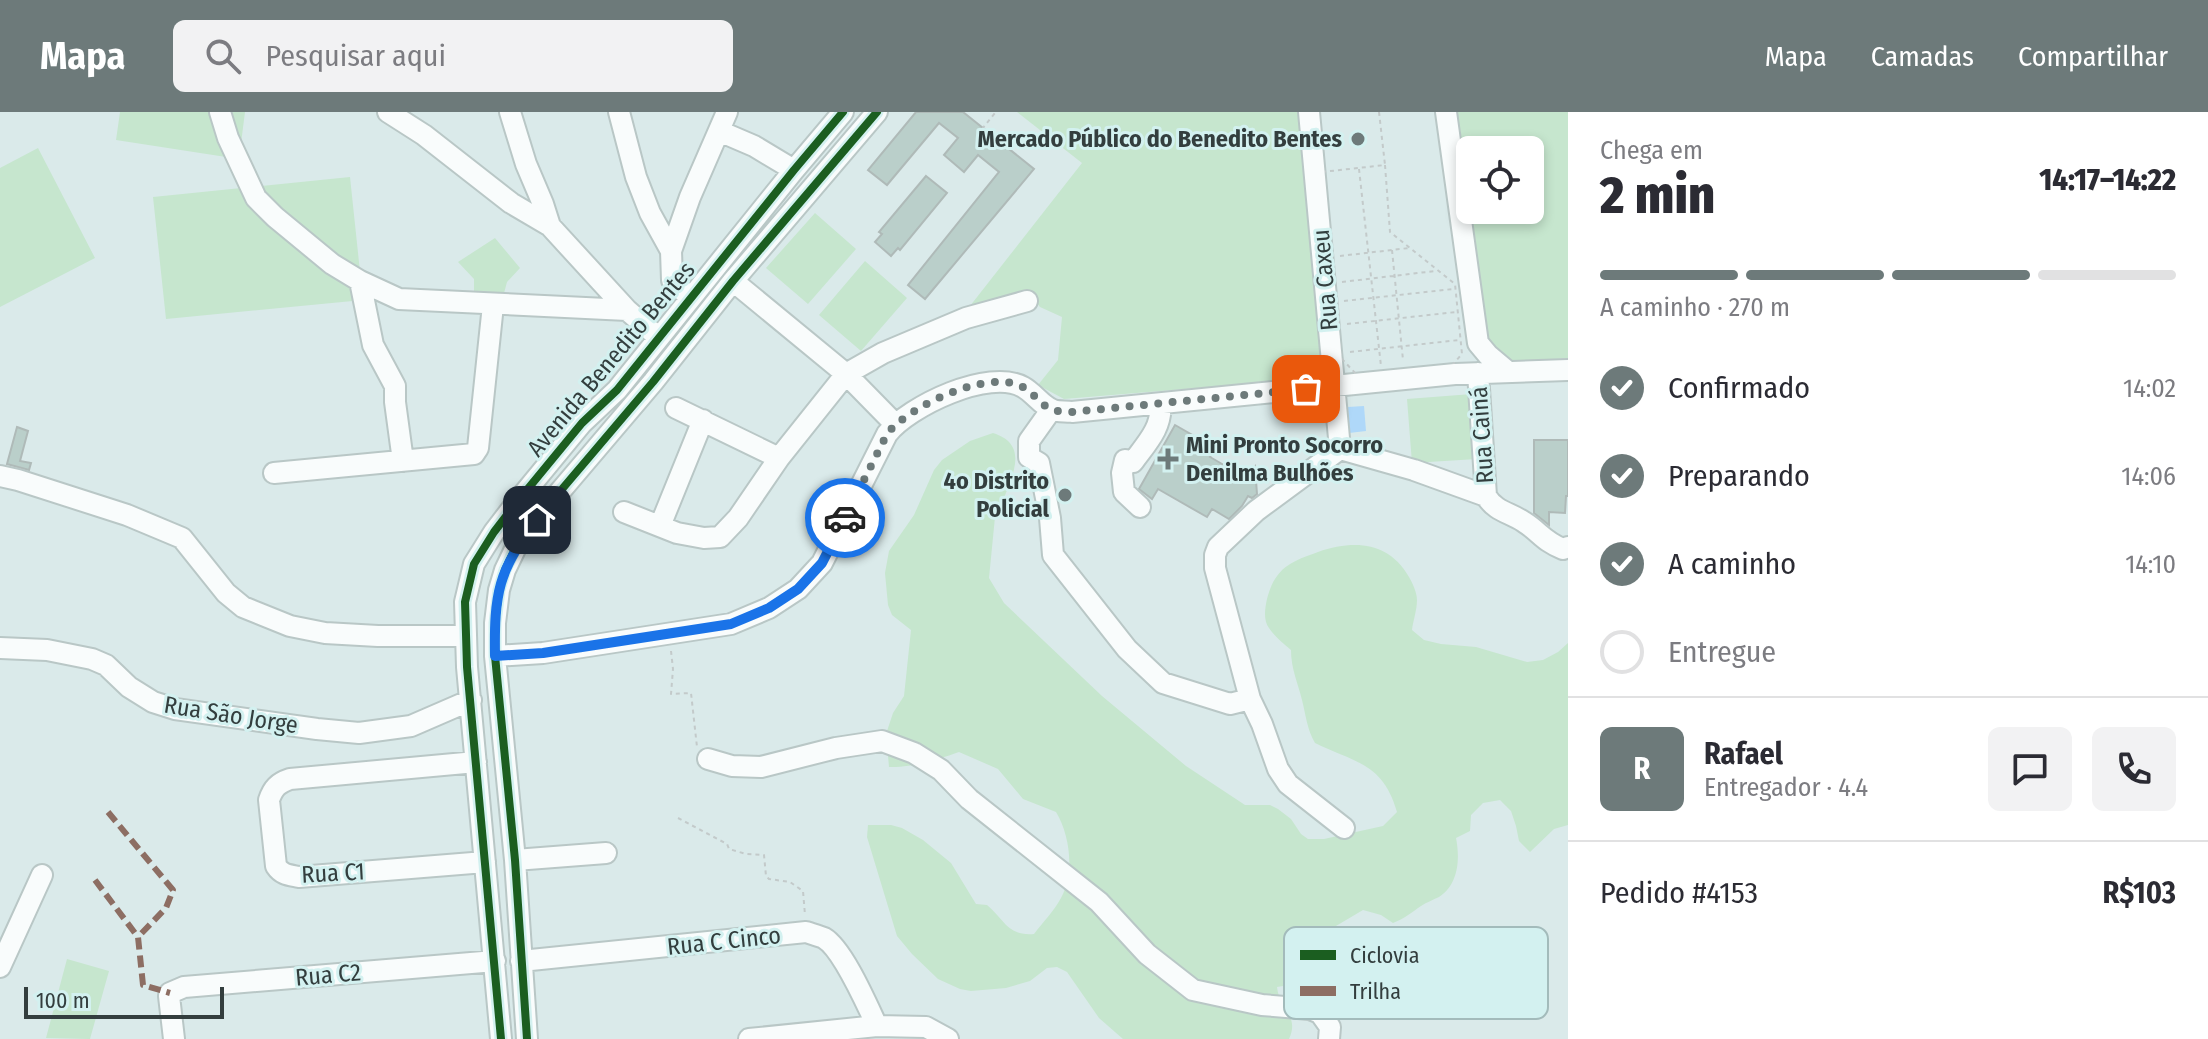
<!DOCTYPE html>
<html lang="pt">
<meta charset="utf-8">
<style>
body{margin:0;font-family:"Fira Sans Condensed",sans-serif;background:#f2f2f3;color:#2b2b33;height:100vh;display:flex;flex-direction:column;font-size:30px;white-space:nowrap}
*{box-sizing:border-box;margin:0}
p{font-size:26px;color:#7c7c81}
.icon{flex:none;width:44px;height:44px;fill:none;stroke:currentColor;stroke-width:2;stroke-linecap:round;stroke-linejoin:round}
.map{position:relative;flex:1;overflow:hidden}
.side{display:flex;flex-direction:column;background:#fff;width:640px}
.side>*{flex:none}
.buttons{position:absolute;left:1456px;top:24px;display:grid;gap:16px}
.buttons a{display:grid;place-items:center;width:88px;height:88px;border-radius:12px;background:#fff;box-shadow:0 4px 12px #0003;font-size:40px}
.scale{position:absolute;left:24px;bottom:20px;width:200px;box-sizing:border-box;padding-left:8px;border:4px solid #333e3e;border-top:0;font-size:22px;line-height:28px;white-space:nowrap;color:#333e3e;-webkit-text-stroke:6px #d3f1f0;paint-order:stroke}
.pin{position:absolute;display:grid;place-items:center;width:68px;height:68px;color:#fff;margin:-34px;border-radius:16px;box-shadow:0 4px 12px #0006}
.courier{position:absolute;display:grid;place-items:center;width:80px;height:80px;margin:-40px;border:6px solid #1a73e8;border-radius:50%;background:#fff;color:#222;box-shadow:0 2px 10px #0007}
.summary em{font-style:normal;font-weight:800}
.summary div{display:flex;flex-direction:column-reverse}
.summary{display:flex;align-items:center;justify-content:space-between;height:136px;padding:0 32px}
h1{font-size:52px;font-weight:800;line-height:60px}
.bar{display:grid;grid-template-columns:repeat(4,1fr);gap:12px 8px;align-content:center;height:96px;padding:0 32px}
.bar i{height:10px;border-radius:6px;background:#e1e1e2}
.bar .selected{background:#6d7a7a}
.bar p{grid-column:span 4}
.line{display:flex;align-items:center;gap:20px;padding:0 32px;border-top:2px solid #e1e1e2}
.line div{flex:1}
.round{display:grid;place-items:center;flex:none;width:84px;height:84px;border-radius:12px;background:#f2f2f3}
ol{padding:0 32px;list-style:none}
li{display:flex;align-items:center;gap:24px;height:88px}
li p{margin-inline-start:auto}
li .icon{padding:8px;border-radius:50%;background:#6d7a7a;color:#fff;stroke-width:4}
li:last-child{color:#7c7c81}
li i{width:44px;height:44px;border:4px solid #e1e1e2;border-radius:50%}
header{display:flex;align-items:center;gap:48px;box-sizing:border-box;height:112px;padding:0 40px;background:#6d7a7a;color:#fff}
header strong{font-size:38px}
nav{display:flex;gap:44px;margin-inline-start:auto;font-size:28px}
.search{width:560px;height:72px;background:#f2f2f3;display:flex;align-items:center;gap:20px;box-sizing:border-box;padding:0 28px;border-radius:12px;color:#7c7c81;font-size:30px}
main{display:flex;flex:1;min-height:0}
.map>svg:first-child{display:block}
.green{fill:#c6e6ce;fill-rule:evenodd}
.water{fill:#afd8f9}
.building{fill:#bacfca;stroke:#afbab8;stroke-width:2}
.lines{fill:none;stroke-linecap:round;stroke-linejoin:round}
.minor-casing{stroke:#b9c7c6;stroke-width:24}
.path{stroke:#c3caca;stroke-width:2;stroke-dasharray:4 4;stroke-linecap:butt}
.minor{stroke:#f9fcfc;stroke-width:20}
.quiet{stroke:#8d6e63;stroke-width:6;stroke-dasharray:12 6;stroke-linecap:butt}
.cycleway-casing{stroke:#d3f1f0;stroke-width:13}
.cycleway{stroke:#1b5e20;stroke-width:8}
.done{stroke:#6d7a7a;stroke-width:8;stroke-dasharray:0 14.4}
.route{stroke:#1a73e8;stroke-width:10}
.poi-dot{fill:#6d7a7a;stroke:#d3f1f0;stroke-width:3}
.labels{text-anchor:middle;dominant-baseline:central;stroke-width:6;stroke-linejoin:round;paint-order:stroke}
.poi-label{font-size:24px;font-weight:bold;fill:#333e3e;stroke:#d3f1f0;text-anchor:end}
.street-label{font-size:24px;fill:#333e3e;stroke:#d3f1f0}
.key{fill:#d3f1f0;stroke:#a3bbbb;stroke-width:2}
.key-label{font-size:22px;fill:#333e3e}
</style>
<header>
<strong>Mapa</strong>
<div class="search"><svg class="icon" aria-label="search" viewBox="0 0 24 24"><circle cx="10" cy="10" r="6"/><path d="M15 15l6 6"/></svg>Pesquisar aqui</div>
<nav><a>Mapa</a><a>Camadas</a><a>Compartilhar</a></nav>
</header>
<main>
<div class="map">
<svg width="1568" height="927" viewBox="0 0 1568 927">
<rect width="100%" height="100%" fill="#daeaea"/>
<path class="green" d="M120,0H245L239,47L116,28Z
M1017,0H1303L1328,265L1064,287L1038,273L1058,248L1062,205L1040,195L1028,180L970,194L1082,51Z
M1449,0H1568V246L1493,252L1483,246ZM1470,38H1530V98H1470Z
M38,36L95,146L0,195V56Z
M350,65L363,188L166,207L153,85Z
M815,101L856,137L808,192L766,156Z
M495,126L520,156L507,170L503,185L474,183V167L458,150Z
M865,149L907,186L861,239L819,203Z
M1472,282L1477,347L1412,351L1407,287Z
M993,321C1031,333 1011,365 1002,392L998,397L995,405L989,466L1004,491L1102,584L1186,654L1245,693H1270L1278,697L1291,707L1301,722L1308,727H1324L1383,714L1397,700C1383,651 1356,651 1315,631C1307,617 1306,604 1302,588C1298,571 1291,557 1291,538C1284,532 1274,524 1269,516C1263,508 1265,496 1267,487C1275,456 1290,450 1318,440C1354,428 1388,429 1409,465C1413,472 1417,481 1417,488C1417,498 1413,509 1412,518L1424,528L1441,532L1476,535L1527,550L1543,548L1558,540L1568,531V713L1554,717L1530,740L1519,729L1516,714L1511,699L1500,688L1483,691L1471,703L1470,719L1456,726C1460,746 1459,772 1439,785C1433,788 1427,790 1421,794C1412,800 1404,807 1393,811L1381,803L1363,798L1314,827L1315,854L1311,866L1301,871L1277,875C1279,897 1300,904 1289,927H1123L1099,906L1067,860L1057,855L1047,856L1030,869L1006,876L971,879L960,877L938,867L912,842L897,824L867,725L868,713H891L902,716L923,728L951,751L976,792L987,793C1005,808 1007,824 1034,822C1043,810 1054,799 1061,786C1075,761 1070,723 1056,700L1023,687L998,657L959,640C940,647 909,656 889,655L886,622L893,601L904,584L911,518L892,503L888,493L885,461L889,439L914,403L934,358L942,348L970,329Z
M67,847L109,859L90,927L46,926Z"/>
<path class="water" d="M1364,294L1366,319L1349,321L1348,295Z"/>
<path class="building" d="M916,0H963L1034,57L925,187L908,173L999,60L978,43L964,60L944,43L958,26L939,11L887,73L868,58Z
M926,64L947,81L900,138L898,136L891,144L875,130L882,122L879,120Z
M1175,313L1215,336L1210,345L1248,367L1255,355L1257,382L1252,386L1248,384L1242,394L1229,407L1212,397L1207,405L1158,377L1152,387L1139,377Z
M17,315L28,319L20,349L31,351L29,358L7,352Z
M1534,328H1568V384H1566L1565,401L1549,400V413L1534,401Z"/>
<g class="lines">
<g class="minor-casing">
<path id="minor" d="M220,0L228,26L256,86L275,105L332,152L360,169L399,187L627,198
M388,0L424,23L511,91L550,114L627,198L659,226
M510,0L526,52L543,92L550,114
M619,0L636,65L650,101L671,139
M1309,0L1340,337
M1446,0L1478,231L1488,243L1507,259
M719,19L754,34L794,58
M360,169L373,233L395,274V290L403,349
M733,169L846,262L895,312
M690,186L672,168L671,139L690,85L727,0
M1478,261L1486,384C1496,400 1509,400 1524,410C1540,420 1543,429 1563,437L1568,435
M676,296L779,346
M1051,298L1029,329V345L1039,351L1050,406L1053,443L1127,537L1163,571L1230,592L1250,587
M1340,337L1256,399L1218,435L1215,443V456L1250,587L1262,612L1278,657L1288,672L1344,716
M1340,337L1414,358L1486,384
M274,361L474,342L478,336L493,193
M0,364L18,368L127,403L182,426L226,481L243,495L290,514L325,521L378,524H466
M1140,395L1124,380L1122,361L1125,348L1133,350C1146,332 1163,315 1160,292
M624,400L677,421L704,426L720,425L738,406L779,346L846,262L883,241L966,206L1027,189
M660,414L703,308
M0,536L47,538L92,547L106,553L129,575L153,590L175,597L317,617L359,621L411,614L471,588
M495,544L543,541L731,512L769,496L798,477L822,451L887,322C909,294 989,256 1023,275C1034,281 1042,294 1053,298C1058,300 1066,299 1072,300L1455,262L1568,258
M708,647L732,654L761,655L836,636L882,629L914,641L941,658L969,687L1099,790L1147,842L1193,878L1262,893L1310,897L1320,901L1330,915L1329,927
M476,650L290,667C278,671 273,676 269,688L276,754C282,763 289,763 299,765L485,750
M515,748L606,741
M521,849L806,820C812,822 819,824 824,826C843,837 867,893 877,914
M0,855L42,763
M174,927L169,884L170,881L184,875L495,849
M501,927L467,555L465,490L474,452L494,420L517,390L582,311L617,278L794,58L843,0
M527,927L515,748L495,544V511L499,478L505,458L517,433L557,383L653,270L733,169L877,0
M749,927L877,914L926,915L948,927"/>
</g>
<path class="path" d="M1379,0L1385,53
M982,17L995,1
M1385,53L1390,120L1455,172L1462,242L1448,258L1358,264L1341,246L1322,60Z
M1359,57L1381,254
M1392,138L1403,248
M1340,144L1409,136
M1342,170L1435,159
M1344,189L1453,177
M1347,212L1456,200
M1350,240L1459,228
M671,539L673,557L671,582L691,581L697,635
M678,706L727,732L729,737L746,742L764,743L766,764L769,767L790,770L803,779L805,803"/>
<use href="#minor" class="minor"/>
<path class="quiet" d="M108,700L173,778L166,796L138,825
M95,768L138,825L143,873L170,881"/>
<g class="cycleway-casing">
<path id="cycleway" d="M501,927L467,555L465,490L474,452L494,420L517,390L582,311L617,278L794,58L843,0
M527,927L515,748L495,544V511L499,478L505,458L517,433L557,383L653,270L733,169L877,0"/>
</g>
<use href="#cycleway" class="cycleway"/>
</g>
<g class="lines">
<path class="done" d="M845,406L887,322C909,294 989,256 1023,275C1034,281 1041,294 1053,298C1058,300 1066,299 1072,300L1306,277"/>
<path class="route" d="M537,408C498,457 494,483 495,544L543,541L731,512L769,496L798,477L822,451L845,406"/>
</g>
<g class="poi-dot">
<circle cx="1358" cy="27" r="8"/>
<path d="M1164 335h8v8h8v8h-8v8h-8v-8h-8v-8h8z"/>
<circle cx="1065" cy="383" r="8"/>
</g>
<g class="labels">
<g class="poi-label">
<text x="1342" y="27">Mercado Público do Benedito Bentes</text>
<text x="1186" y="333" text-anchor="start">Mini Pronto Socorro<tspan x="1186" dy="28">Denilma Bulhões</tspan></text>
<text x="1049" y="369">4o Distrito<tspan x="1049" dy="28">Policial</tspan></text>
</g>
<g class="street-label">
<text transform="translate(1325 168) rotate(-95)">Rua Caxeu</text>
<text transform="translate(611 247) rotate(-50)">Avenida Benedito Bentes</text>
<text transform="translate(1482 323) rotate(-94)">Rua Cainá</text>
<text transform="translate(231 603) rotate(9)">Rua São Jorge</text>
<text transform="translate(333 761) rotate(-3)">Rua C1</text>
<text transform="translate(724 829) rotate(-6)">Rua C Cinco</text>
<text transform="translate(328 863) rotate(-5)">Rua C2</text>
</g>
</g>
<rect x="1284" y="815" width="264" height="92" rx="12" class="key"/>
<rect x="1300" y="838" width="36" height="10" fill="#1b5e20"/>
<rect x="1300" y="874" width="36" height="10" fill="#8d6e63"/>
<g class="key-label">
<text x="1350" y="851">Ciclovia</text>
<text x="1350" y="887">Trilha</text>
</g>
</svg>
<div class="buttons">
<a><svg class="icon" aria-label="locate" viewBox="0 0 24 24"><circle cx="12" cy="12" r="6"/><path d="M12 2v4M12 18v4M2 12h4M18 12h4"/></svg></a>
</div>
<div class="scale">100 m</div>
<div class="pin" style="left:1306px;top:277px;background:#ea580c"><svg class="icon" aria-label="bag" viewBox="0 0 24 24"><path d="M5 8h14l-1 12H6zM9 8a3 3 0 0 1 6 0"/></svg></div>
<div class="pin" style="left:537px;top:408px;background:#1f2937"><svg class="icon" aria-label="home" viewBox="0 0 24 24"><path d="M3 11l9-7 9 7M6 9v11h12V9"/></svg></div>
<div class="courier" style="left:845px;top:406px"><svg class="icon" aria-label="car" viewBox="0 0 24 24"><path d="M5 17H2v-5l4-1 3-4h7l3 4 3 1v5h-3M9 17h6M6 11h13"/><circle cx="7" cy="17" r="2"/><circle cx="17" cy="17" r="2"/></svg></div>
</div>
<section class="side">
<div class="summary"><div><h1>2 min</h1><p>Chega em</p></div><em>14:17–14:22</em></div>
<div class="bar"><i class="selected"></i><i class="selected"></i><i class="selected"></i><i></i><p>A caminho · 270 m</p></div>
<ol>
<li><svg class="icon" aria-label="check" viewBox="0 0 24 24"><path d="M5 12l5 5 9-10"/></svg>Confirmado<p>14:02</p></li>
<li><svg class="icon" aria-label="check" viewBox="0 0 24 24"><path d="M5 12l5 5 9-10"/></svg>Preparando<p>14:06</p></li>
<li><svg class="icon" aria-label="check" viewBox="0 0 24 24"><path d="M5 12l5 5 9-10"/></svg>A caminho<p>14:10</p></li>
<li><i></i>Entregue</li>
</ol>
<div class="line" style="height:144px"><b class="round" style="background:#6d7a7a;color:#fff">R</b><div><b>Rafael</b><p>Entregador · 4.4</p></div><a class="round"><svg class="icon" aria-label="chat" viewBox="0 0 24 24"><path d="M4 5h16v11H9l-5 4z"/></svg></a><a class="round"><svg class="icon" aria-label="phone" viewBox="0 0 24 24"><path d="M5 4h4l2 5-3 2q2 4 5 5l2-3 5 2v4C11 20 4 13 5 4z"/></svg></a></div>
<div class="line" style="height:104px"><div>Pedido #4153</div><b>R$103</b></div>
</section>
</main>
